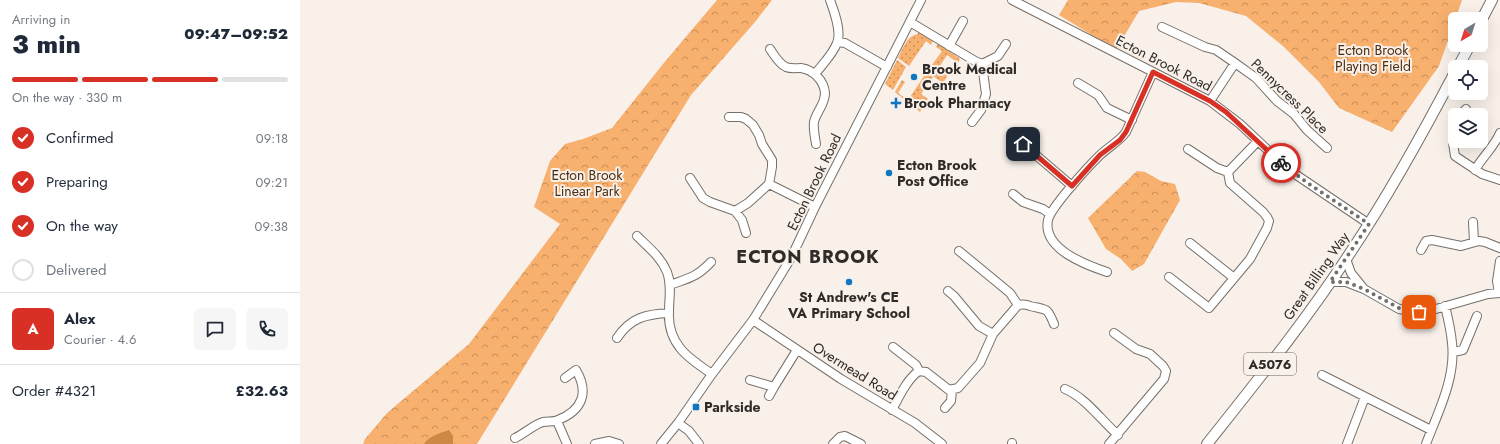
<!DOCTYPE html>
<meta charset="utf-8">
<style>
body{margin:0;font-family:Jost,sans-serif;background:#f6f6f7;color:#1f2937;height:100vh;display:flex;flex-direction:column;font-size:15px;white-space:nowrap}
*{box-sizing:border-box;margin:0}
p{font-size:13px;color:#747a83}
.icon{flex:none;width:22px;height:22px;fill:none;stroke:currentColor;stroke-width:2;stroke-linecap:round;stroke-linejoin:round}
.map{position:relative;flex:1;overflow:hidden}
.details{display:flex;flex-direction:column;background:#fff;width:300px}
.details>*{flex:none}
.needle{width:26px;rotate:219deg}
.fabs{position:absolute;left:1148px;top:12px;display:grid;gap:8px}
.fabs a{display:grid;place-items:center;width:40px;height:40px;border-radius:6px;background:#fff;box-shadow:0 4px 16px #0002;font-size:20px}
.pin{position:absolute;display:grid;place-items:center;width:34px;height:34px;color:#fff;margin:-17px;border-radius:8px;box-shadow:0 2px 6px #0006}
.courier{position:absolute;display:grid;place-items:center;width:40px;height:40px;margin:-20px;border:3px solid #d93025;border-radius:50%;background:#fff;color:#222;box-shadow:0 1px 5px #0007}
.headline em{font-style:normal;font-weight:800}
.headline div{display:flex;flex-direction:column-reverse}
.headline{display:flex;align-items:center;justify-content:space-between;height:68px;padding:0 12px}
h1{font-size:26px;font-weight:800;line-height:30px}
.bar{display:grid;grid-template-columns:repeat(4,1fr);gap:6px 4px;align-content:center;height:48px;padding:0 12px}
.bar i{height:5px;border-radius:3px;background:#e0e1e3}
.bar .selected{background:#d93025}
.bar p{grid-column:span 4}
.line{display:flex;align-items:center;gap:10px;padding:0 12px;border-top:1px solid #e0e1e3}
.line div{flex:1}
.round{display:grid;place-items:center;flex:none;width:42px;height:42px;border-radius:6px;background:#f6f6f7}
ol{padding:0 12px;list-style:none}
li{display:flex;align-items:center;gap:12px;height:44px}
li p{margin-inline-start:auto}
li .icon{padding:4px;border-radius:50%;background:#d93025;color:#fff;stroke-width:4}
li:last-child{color:#747a83}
li i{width:22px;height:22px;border:2px solid #e0e1e3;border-radius:50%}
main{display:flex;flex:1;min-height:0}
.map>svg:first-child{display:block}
.grass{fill:url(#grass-dots)}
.park{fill:url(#park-crowns)}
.garden{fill:#f8b06f}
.water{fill:#ce8846}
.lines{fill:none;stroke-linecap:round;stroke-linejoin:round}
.minor-casing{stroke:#76706a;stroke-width:10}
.major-casing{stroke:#76706a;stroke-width:12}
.minor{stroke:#fff;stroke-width:8}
.major{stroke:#fff;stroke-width:10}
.done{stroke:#75706c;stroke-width:4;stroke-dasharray:0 7.2}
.route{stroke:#d93025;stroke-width:5}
.poi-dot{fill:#0f77c2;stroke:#f8f0e9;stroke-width:1.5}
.labels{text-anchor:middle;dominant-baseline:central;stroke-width:4;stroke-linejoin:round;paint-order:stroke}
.shield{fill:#f8f0e9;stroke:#6b6663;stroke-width:1}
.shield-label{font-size:13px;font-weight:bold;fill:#2e2b29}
.park-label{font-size:14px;fill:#4b2d11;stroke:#f8f0e9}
.street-label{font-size:14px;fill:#2e2b29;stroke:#f8f0e9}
.poi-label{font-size:14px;font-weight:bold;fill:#2e2b29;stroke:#f8f0e9;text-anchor:start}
.district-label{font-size:18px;font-weight:bold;letter-spacing:1px;fill:#2e2b29;stroke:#f8f0e9}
</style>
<main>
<section class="details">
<div class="headline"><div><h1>3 min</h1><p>Arriving in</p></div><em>09:47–09:52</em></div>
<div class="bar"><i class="selected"></i><i class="selected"></i><i class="selected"></i><i></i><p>On the way · 330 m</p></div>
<ol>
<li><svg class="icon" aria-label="check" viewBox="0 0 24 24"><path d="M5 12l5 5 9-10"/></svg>Confirmed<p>09:18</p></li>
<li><svg class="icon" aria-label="check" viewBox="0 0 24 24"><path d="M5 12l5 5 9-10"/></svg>Preparing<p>09:21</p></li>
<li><svg class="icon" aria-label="check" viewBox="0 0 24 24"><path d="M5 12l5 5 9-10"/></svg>On the way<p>09:38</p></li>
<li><i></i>Delivered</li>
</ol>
<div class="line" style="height:72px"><b class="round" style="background:#d93025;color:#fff">A</b><div><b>Alex</b><p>Courier · 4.6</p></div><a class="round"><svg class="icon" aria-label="chat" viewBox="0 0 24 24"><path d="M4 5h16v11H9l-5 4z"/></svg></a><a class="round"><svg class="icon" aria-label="phone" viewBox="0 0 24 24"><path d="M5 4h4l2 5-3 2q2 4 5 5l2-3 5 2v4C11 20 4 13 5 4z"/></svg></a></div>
<div class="line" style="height:52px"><div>Order #4321</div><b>£32.63</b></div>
</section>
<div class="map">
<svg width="1200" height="444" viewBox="0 0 1200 444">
<defs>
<pattern id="grass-dots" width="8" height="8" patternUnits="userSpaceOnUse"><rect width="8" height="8" fill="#f8b06f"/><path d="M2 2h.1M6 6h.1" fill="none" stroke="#c98f5b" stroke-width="1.8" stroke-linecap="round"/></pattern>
<pattern id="park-crowns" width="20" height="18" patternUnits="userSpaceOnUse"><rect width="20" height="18" fill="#f8b06f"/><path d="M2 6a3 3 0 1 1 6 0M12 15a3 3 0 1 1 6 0" fill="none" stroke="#c98f5b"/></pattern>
</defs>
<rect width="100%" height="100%" fill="#f8f0e9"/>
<path class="grass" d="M618,32L633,40L631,45L626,41L609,66L598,58C603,49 606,36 618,34Z
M638,43L660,59L658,63L647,55L640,66L649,73L643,83L627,72L642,51L636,47Z
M597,60L606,67L593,90L585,84Z
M626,73L633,77L621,94L628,99L620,112L595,92L602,80L605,82L598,93L608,100Z"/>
<path class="park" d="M417,0H472L455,22L391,95L177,444H63L65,439L87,413L169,344L260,224L234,207L250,161L265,144L283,139L312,128L363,64Z
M768,0H1162L1139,66L1092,132L1039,108L1019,82L984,47L946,16L899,3L876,2L839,11L816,50L759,15Z
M837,171L845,172L861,181L875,184L880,200L844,264L832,271L821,259L806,249L788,218Z"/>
<path class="garden" d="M838,206L846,212L835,228L827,222Z"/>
<path class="water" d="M149,430L153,436V444H124C129,436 140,433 149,430Z"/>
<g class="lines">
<g class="minor-casing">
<path id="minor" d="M712,0L910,101L940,124L989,170L1069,224
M610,22L675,61L682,64L698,56L706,44
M862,27L905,47L916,50L935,63L956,78L977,101L994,114L1007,130L1027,148
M538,42L545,43L587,67
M649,46L663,21
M470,49C474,55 479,64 486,67C491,69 496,68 501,68C514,70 524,81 525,93C525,105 516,112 514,122C513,129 515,137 516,144
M515,74C522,65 533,54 537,43C542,32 534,11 530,0
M778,83L798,95L807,108L832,120
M910,101L935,63
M1160,115L1166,109
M672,122L681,110L686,94L682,64
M1155,131L1153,143L1155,156L1182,174L1200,180
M723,144L772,186
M888,149L917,168L928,172
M1175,170C1183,156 1194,147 1200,133
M390,178L403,198L410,202L435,211L448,203L469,184L472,167V160L462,144L459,135L453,125L446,119L441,117H429
M469,184L515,207
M713,194L723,202L743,209L750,214
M435,211L442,220L446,233
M1173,222L1174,242
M337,236C348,247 361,257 367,272C372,285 369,298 369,311C367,344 388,358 412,374
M890,243L934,278
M1121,250L1126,241L1132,240L1161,246L1179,241L1185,242L1200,248
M659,251L710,293L718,305
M1046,259L1051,273L1064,289
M807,272C786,265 742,249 748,220C751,207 788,167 799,156C808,147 819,142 826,132L853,72
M869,277L909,308L950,259L967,228L969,221L967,217L963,212L930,183L928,172L958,141
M1030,282H1046L1064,289L1099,309L1111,311H1129L1188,294L1200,293
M370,285C389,278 397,277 411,262
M648,291L654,296L679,326L693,334
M1199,293L1197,281L1200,261
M453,320L541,379L615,423L642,444
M317,338C330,318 346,314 369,313
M593,347L616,365L619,371
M1153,352L1163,350L1177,316
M1022,375L1131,430
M450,380L474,387L497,350
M765,389C786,398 801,420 818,435
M469,396L474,387
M645,408L651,401L652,390
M592,410C599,397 607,379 619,371L626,372L649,390L658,388L680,363L693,334L718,305C723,304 726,304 730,306C747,310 747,307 754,324
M257,421L267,444
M378,423L389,431L399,444
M215,438C224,434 233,425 243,422C248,421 254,422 258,420C283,410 289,392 276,370L265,378
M712,443V444
M295,444L309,441L319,444
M361,444L378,423L412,374L453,320L491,258L515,207L621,0
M533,444L540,437L545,436L561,444
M809,444L864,379L866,371L863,366L850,354L836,349L814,333
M1047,444L1065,397
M1126,444C1138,412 1156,378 1152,343C1151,331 1148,318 1145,306"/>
</g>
<g class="major-casing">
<path id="major" d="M1181,21L1192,0
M1158,67L1170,45
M907,444C957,381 1008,318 1052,250C1090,193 1123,133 1155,72"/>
</g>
<use href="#minor" class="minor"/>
<use href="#major" class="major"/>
</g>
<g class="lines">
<path class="done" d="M981,163L1009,184L1069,224L1030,282H1046L1064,289L1099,308L1119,312"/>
<path class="route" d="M723,144L772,186L800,155L820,140L826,132L853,72L910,101L926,112L981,163"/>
</g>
<g class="poi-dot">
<circle cx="614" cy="77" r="4"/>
<path d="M594 97h4v4h4v4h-4v4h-4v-4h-4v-4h4z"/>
<circle cx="589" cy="173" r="4"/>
<circle cx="549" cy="282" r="4"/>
<rect x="392" y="403" width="8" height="8" rx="2"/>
</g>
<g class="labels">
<rect class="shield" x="944" y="353" width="52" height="22" rx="3"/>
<g class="shield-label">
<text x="970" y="364">A5076</text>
</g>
<g class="park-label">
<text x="1073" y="50">Ecton Brook<tspan x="1073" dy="16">Playing Field</tspan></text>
<text x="287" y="175">Ecton Brook<tspan x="287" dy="16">Linear Park</tspan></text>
</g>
<g class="street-label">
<text transform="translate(864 63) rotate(27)">Ecton Brook Road</text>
<text transform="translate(990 96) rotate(44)">Pennycress Place</text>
<text transform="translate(514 182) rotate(-64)">Ecton Brook Road</text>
<text transform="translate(1016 276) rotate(-55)">Great Billing Way</text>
<text transform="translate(555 371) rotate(32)">Overmead Road</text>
</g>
<g class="poi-label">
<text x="622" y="69">Brook Medical<tspan x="622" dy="16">Centre</tspan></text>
<text x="604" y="103">Brook Pharmacy</text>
<text x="597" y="165">Ecton Brook<tspan x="597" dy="16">Post Office</tspan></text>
<text x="549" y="297" text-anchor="middle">St Andrew's CE<tspan x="549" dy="16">VA Primary School</tspan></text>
<text x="404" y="407">Parkside</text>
</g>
<g class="district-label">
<text x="508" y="257">ECTON BROOK</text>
</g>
</g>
</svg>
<div class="fabs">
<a><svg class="needle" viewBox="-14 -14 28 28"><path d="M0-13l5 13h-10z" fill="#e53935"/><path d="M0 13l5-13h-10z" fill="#747a83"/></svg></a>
<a><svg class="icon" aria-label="locate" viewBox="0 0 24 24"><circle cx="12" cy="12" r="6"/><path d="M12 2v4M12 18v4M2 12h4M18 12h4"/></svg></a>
<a><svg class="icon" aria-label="layers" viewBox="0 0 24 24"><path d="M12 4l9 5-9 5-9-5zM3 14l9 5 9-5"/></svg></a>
</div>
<div class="pin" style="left:1119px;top:312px;background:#ea580c"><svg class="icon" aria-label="bag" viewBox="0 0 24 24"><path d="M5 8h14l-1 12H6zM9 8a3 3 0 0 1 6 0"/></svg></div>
<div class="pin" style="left:723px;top:144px;background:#1f2937"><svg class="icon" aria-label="home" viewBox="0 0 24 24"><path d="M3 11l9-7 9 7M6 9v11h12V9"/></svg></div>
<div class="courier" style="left:981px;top:163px"><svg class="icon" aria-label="bike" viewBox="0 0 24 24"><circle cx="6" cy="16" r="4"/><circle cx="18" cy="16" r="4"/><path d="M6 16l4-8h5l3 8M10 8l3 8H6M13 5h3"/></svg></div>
</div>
</main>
